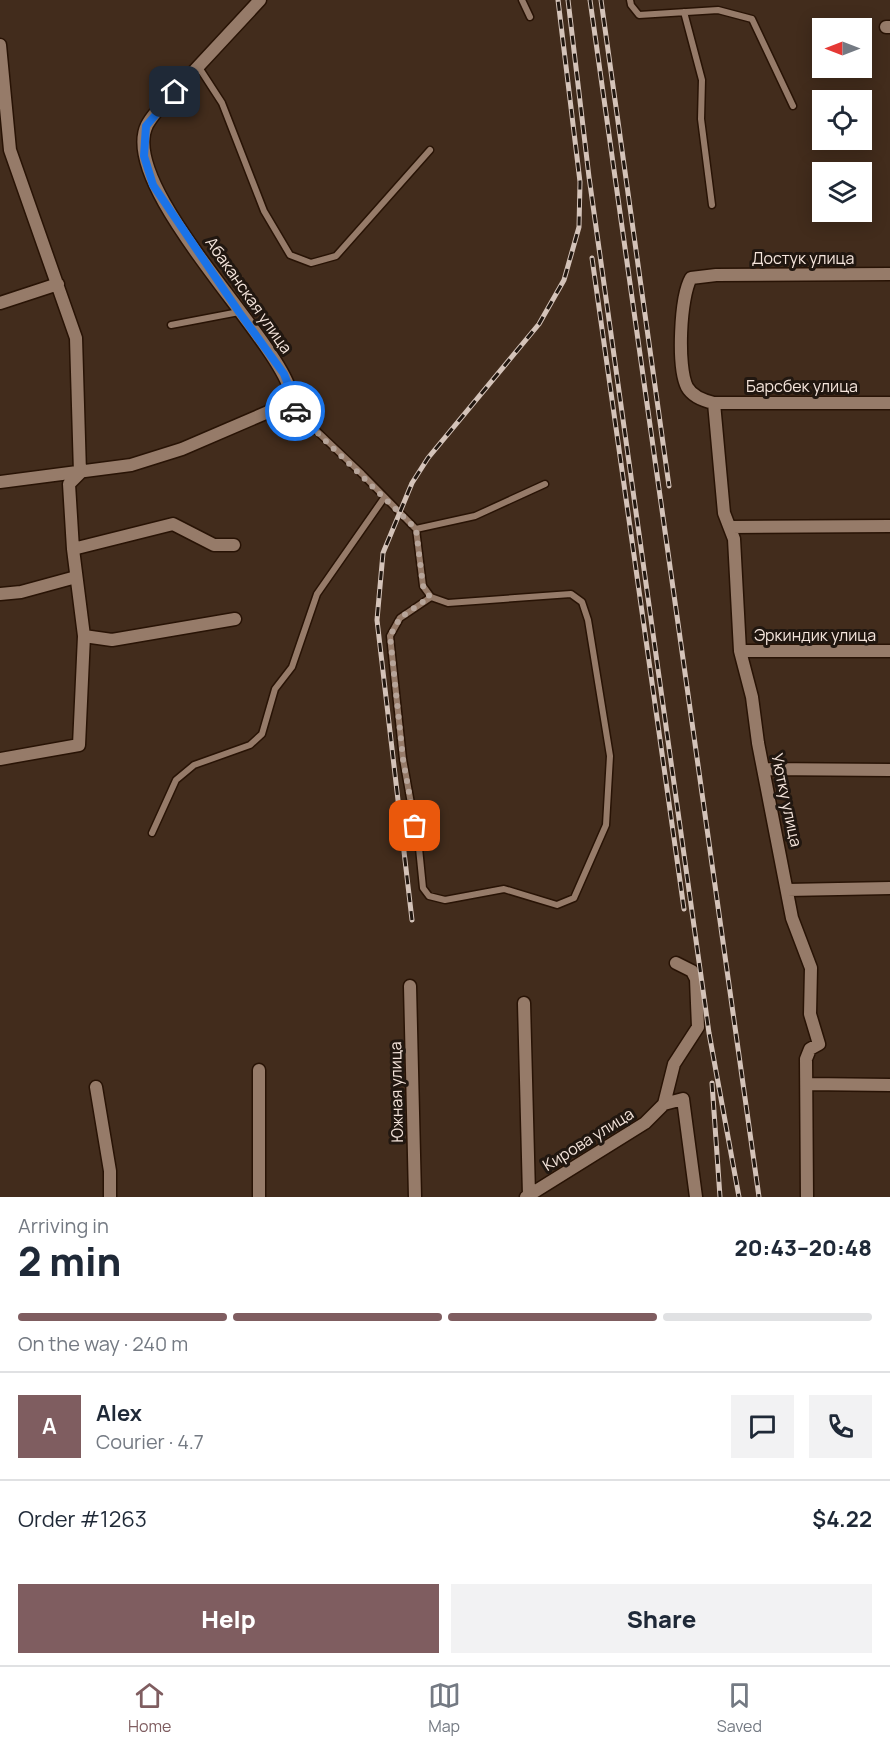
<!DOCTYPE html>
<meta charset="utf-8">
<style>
body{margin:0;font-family:Manrope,sans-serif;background:#f2f2f3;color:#1f2937;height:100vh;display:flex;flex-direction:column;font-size:22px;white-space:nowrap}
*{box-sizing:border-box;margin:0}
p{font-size:20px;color:#747a83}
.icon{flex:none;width:33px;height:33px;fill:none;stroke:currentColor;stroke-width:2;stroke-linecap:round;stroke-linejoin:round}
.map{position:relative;height:1197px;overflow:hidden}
.drawer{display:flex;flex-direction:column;background:#fff;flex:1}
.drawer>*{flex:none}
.needle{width:39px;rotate:270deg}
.fabs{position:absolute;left:812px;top:18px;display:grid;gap:12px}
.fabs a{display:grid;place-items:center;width:60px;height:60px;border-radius:0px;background:#fff;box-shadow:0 3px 15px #0003;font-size:30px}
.pin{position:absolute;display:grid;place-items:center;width:51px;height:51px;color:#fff;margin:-26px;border-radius:12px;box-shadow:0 3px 9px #0006}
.courier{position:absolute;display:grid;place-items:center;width:60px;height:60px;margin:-30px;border:4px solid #1a73e8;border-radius:50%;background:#fff;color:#222;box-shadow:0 2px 8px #0007}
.summary em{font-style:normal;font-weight:800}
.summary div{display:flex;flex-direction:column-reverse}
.summary{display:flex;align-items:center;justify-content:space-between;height:102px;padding:0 18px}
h1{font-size:39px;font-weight:800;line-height:45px}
.bar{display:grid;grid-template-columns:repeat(4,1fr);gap:9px 6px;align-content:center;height:72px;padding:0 18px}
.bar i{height:8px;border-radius:4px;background:#e0e1e3}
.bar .on{background:#7f5d60}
.bar p{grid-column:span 4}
.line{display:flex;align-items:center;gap:15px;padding:0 18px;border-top:2px solid #e0e1e3}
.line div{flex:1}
.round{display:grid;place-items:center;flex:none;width:63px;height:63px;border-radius:0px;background:#f2f2f3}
.primary-button{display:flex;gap:12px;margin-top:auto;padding:12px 18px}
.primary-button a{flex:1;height:69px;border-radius:0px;background:#7f5d60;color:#fff;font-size:24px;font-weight:800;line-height:69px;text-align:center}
.primary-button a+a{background:#f2f2f3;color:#1f2937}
.tab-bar{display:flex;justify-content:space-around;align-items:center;height:84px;border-top:2px solid #e0e1e3;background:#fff;font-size:16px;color:#747a83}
.tab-bar a{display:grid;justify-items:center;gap:3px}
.tab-bar .on{color:#7f5d60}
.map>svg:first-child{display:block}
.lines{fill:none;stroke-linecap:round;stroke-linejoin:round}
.lane-casing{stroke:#281305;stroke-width:9}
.street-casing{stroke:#281305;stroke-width:15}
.lane{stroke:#967b69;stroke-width:6}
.street{stroke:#967b69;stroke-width:12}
.rail-casing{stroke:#d4c3b9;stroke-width:5}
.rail{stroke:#211710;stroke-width:3;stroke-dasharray:9;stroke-linecap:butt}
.done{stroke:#b6a499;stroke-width:6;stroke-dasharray:0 10.8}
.route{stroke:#1a73e8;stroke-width:8}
.labels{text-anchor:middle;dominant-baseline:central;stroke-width:6;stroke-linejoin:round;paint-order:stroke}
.street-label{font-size:16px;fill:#f5e5dc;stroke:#211710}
</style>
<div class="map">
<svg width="890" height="1197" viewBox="0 0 890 1197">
<rect width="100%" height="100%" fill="#422c1c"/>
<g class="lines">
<g class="lane-casing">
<path id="lane" d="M522,0L530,17
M630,0L631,5L639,15L718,10L752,19L793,106
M684,12L702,80L701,119L712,205
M198,66L222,103L264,211L290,255L311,263L336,256L430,150
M171,325L239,312
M283,399L362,474L416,529L475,516L545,484
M416,529L423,586L431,597L448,603L571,594L582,602L588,620L610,756L606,825L574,898L557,905L504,889L445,900L429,896L423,888L419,848L403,759L390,636L400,618L431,597
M152,833L176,780L194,765L250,745L262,734L275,689L292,667L317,594L384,498"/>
</g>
<g class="street-casing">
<path id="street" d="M886,27H890
M0,45L10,150L76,338L80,473L69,484L73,549L84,636L79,745L0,759
M890,274L716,275L691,278C680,297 677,367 687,387C692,396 705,401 714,403H890
M0,303L58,284
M714,403L724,513L734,539L740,651L752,697L758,743L792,918L811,968L810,1014L819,1044L810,1049L806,1059L807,1197
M0,482L131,465L182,449L268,412L283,399L289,387C268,329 118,184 147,125C155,110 171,96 182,84C208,56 234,28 260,0
M730,527L890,526
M73,549L173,524L214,545H234
M0,594L21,592L76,577
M84,636L112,640L235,619
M740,651H890
M765,769L890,770
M787,890L890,888
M410,986L415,1197
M524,1003L529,1195
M259,1070V1197
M808,1084L890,1085
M96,1087L110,1171V1197
M664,1104L683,1099L696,1197
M526,1197L645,1123L664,1104L674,1064L698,1027L696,979L692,971L676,963"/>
</g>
<use href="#lane" class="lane"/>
<use href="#street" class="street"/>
<g class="rail-casing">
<path id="rail" d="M568,0L589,177L709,1033L739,1197
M590,0L759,1197
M601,0L669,486
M592,258L684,909
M412,920L377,620L383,553L412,483L428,458L539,324L564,280L579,227L580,182L558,0
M712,1083L720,1197"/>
</g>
<use href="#rail" class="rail"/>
</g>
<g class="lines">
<path class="done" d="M295,411L416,529L423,586L430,597L400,618L390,636L403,759L415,826"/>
<path class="route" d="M175,92L146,126L144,156L153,185L239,312L284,374L289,387L283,399L295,411"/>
</g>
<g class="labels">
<g class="street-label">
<text x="803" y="258">Достук улица</text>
<text transform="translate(249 295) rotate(55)">Абаканская улица</text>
<text x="802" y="386">Барсбек улица</text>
<text x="815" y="635">Эркиндик улица</text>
<text transform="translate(787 800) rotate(78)">Уютку улица</text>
<text transform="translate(396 1092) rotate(-91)">Южная улица</text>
<text transform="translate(588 1139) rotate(-32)">Кирова улица</text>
</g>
</g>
</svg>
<div class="fabs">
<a><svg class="needle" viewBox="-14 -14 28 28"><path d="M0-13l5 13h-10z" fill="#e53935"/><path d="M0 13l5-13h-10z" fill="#747a83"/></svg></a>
<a><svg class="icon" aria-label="locate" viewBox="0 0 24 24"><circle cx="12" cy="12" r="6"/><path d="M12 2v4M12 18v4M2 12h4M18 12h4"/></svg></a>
<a><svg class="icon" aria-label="layers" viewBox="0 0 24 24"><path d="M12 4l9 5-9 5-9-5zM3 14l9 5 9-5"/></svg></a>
</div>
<div class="pin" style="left:415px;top:826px;background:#ea580c"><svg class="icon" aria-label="bag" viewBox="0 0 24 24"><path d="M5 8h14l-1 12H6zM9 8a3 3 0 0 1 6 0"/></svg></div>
<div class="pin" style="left:175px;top:92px;background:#1f2937"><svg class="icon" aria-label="home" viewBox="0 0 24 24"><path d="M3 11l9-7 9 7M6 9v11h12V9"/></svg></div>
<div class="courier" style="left:295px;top:411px"><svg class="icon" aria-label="car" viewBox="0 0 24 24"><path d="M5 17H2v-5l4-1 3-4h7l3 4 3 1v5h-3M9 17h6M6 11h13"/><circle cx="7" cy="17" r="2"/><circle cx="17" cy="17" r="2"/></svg></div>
</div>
<section class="drawer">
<div class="summary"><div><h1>2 min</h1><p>Arriving in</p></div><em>20:43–20:48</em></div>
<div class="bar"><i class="on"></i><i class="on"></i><i class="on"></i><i></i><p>On the way · 240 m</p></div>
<div class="line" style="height:108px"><b class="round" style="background:#7f5d60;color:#fff">A</b><div><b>Alex</b><p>Courier · 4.7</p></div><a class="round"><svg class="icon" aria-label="chat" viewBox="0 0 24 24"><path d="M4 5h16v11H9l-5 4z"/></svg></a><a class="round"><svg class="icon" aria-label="phone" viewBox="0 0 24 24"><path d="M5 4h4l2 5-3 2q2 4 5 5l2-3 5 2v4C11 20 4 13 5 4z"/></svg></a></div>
<div class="line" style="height:78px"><div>Order #1263</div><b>$4.22</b></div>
<div class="primary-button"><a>Help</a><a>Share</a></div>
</section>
<nav class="tab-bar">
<a class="on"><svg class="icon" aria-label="home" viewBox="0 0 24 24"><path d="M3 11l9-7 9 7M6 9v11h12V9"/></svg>Home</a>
<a><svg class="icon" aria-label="map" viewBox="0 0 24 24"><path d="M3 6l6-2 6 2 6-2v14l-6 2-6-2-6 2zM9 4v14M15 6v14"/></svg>Map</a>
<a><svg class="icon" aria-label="saved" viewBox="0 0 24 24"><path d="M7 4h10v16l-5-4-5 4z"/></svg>Saved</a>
</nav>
